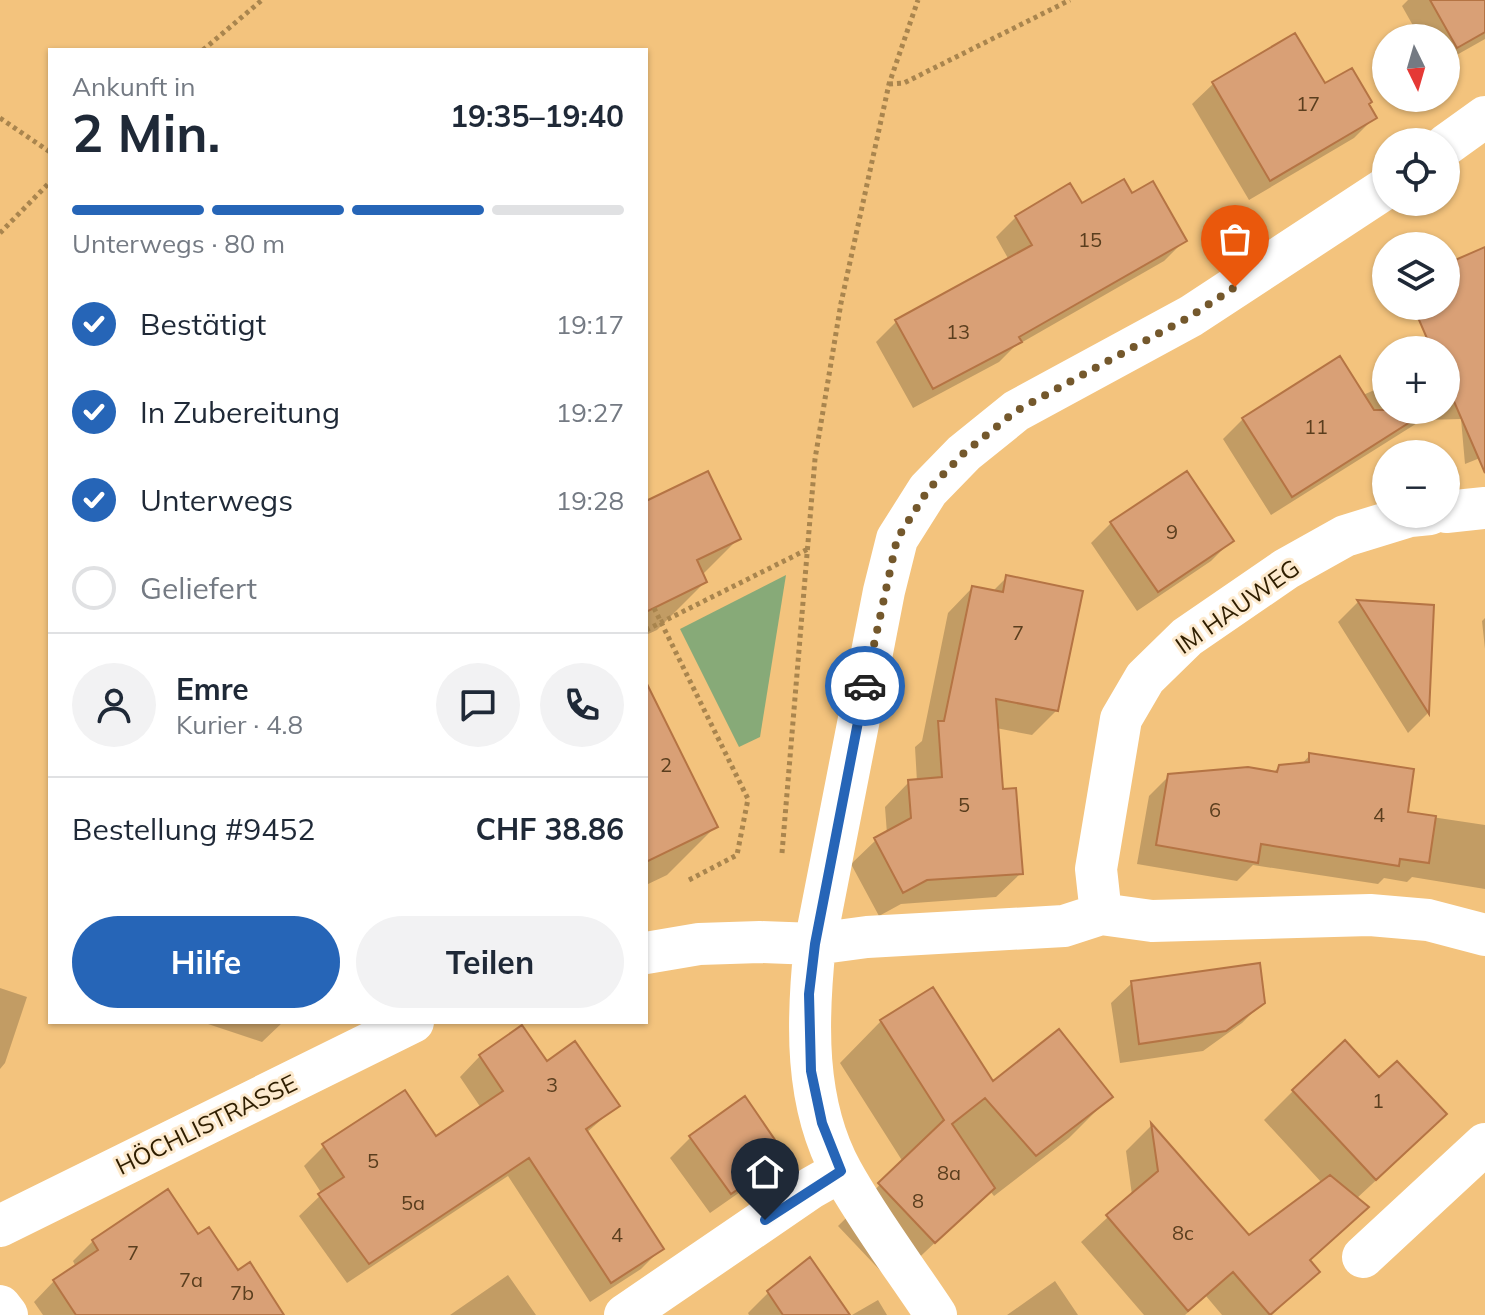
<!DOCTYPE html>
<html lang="de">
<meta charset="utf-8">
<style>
body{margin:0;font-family:Mulish,sans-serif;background:#f2f2f3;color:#1f2937;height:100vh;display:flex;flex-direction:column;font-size:30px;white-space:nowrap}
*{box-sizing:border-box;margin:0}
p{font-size:26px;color:#747a83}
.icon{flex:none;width:44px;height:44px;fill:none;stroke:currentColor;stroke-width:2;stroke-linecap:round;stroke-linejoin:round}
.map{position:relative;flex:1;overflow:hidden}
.drawer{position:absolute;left:48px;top:48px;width:600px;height:976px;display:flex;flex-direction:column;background:#fff;border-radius:0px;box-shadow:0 2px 6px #0004}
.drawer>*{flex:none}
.needle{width:52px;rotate:175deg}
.tools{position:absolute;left:1372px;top:24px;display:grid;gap:16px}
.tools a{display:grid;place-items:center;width:88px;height:88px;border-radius:50%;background:#fff;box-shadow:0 2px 6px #0004;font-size:40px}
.pin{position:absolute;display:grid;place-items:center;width:68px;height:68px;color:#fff;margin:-82px -34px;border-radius:50% 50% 50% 0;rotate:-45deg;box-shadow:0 0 8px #0007}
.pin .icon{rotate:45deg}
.courier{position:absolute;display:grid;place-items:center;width:80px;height:80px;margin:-40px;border:6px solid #2665b7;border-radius:50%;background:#fff;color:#222;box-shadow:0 2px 10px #0007}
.overview em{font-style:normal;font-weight:700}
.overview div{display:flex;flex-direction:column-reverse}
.overview{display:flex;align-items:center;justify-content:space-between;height:136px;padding:0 24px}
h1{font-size:52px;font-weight:700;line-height:60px}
.bar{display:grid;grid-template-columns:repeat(4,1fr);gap:12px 8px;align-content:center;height:96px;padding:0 24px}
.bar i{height:10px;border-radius:6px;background:#e0e1e3}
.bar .active{background:#2665b7}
.bar p{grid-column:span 4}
.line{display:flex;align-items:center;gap:20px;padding:0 24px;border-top:2px solid #e0e1e3}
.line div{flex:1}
.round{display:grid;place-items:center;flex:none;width:84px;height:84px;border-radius:42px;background:#f2f2f3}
ol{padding:0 24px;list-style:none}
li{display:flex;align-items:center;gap:24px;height:88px}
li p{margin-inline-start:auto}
li .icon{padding:8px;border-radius:50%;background:#2665b7;color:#fff;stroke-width:4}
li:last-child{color:#747a83}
li i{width:44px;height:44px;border:4px solid #e0e1e3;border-radius:50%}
.cta{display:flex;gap:16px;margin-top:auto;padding:16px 24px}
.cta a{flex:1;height:92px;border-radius:48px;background:#2665b7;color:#fff;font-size:32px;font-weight:700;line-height:92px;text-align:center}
.cta a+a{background:#f2f2f3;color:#1f2937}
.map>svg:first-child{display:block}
.green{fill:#87aa78}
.shadow{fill:#0003}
.building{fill:#d9a076;stroke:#b57444;stroke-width:2}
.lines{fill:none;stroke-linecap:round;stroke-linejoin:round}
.path{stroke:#a9854e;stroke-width:5;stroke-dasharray:4 4;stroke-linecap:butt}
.street{stroke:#fff;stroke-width:42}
.done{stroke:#74582c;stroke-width:8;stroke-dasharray:0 14.4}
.route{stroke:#2665b7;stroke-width:10}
.labels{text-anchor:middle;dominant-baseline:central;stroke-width:6;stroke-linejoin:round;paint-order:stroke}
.number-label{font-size:20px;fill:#5a3e1e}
.street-label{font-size:24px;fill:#2f1e00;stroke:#fdeace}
</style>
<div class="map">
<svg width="1485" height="1315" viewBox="0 0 1485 1315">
<rect width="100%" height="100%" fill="#f3c37d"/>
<path class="green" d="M786,575L760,737L739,747L680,629Z"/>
<path class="shadow" d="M1408,0H1485V39L1446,61V38H1420L1402,6Z
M1295,36L1325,86L1367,104L1374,118L1354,138L1249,200L1192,104L1213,84Z
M1131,196L1184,241L1164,261L1014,347L999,362L913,408L876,342L896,322L1009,260L996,237L1016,217Z
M1485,361V456L1465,464L1461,419L1422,420L1271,515L1223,439L1243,419L1363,395L1386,385V410H1446V371Z
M646,503L739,538L702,575L705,582L657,630L646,635Z
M1111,523L1231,541L1211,561L1137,611L1091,543Z
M1007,577L1057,710L1032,735L996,728L1001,791L1021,873L996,897L901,904L879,916L851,864L876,840L887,834L885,807L909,782H917L915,747L922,741L948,613L972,588L992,592Z
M1358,602L1432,607L1427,714L1408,733L1338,622Z
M1485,618V649L1482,621Z
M646,704L715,827L667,875L646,885Z
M1310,755L1405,813L1485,825V889L1412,877L1407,882L1384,878L1378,884L1253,865L1237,881L1137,864L1149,796L1169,776L1273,773L1279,767L1301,765Z
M1132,983L1263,1002L1242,1023L1203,1051L1120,1063L1111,1003Z
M0,988L27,997L5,1063L0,1069Z
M881,1021L992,1084L1110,1097L1069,1138L994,1196L990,1191L892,1283L838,1226L903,1162L840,1063Z
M202,1022H283L262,1042Z
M480,1056L546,1064L617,1106L586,1133L662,1248L641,1269L590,1302L508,1176L347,1283L299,1216L322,1194L304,1166L324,1146L435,1139L481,1108L460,1077Z
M1293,1091L1415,1144L1356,1199L1308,1261L1317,1272L1272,1315H1222L1206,1296L1185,1315H1144L1081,1242L1132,1195L1126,1151L1151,1126L1249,1238L1322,1183L1264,1120Z
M745,1099L783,1156L763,1176L710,1213L670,1158L690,1138Z
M93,1241L237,1273L282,1315H43L34,1302L54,1281L76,1267L73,1261Z
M809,1260L848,1315H749L748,1313L768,1293Z
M508,1275L536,1315H450Z
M1055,1281L1078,1315H1007Z
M878,1300L887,1315H852Z"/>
<path class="building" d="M1430,0H1485V32L1457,48Z
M1295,33L1325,83L1352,68L1372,102L1369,104L1377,118L1270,181L1212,82Z
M1124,179L1132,193L1153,181L1187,241L1019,337L1022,342L933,389L895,320L1032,245L1015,216L1070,183L1082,203Z
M1485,247V473L1446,383V350H1432L1413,306H1446V264Z
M1340,356L1374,410H1429L1292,497L1242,418Z
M708,471L741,539L697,560L707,582L646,612V501Z
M1187,471L1234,541L1158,592L1110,522Z
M1006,575L1083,591L1058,711L996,699L1003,789L1016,788L1023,874L927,880L903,893L874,838L911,818L908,780L942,777L938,721H944L972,586L1003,592Z
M1357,600L1434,605L1429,714Z
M646,682L718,827L646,862Z
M1309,753L1414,769L1408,812L1436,816L1429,863L1400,859L1399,866L1261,844L1258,863L1156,845L1168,774L1248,767L1277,772L1279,765L1309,762Z
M1260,963L1265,1003L1226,1031L1139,1044L1131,981Z
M933,987L993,1081L1059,1029L1113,1097L1036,1156L985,1098L952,1124L995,1188L935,1243L878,1183L944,1120L880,1020Z
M522,1025L547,1061L575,1041L620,1106L586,1129L664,1249L611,1283L529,1158L369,1264L318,1194L344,1177L322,1144L405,1090L436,1136L503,1091L479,1055Z
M1345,1040L1379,1077L1397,1061L1447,1114L1376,1180L1292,1090Z
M745,1096L786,1156L731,1194L689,1136Z
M1151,1123L1249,1235L1330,1175L1369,1207L1310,1260L1320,1272L1270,1315L1233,1272L1188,1311L1106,1215L1158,1171Z
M168,1189L198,1234L209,1227L238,1270L250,1262L284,1315H76L53,1280L98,1250L92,1240Z
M810,1257L850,1315H783L767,1291Z"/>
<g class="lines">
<path class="path" d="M203,50L262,0
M889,84L904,83L1070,0
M0,118L50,152
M0,233L50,182
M654,608L748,799L737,855L687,881
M646,630L808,549
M782,853L815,459L841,303L889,84L918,0"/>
<path class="street" d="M1446,145L1485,117
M1446,512L1485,508
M1101,914L1096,869L1121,719L1145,678L1187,637L1286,569L1345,536L1410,516L1430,514
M646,953L699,944L760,942L815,944L867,937L1064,926L1101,914L1152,921L1370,915L1428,920L1485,935
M0,1226L413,1022
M1363,1257L1485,1144
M0,1306L7,1315
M625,1315L811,1188L841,1171
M936,1315C905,1268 869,1221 842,1172C804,1103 807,1020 815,944L884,591L897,539L928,490L964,453L1016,411L1191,316L1386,188"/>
</g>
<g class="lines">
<path class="done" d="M865,686L897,539L928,490L964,453L1016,411L1191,316L1235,287"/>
<path class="route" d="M765,1220L841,1171L822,1123L811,1071L809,994L815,944L865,686"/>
</g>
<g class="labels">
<g class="number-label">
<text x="1308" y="103">17</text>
<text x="1090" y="239">15</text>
<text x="958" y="331">13</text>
<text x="1316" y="426">11</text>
<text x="1172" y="531">9</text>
<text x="1018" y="632">7</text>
<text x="666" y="764">2</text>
<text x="964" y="804">5</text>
<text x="1215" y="809">6</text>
<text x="1379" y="814">4</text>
<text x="552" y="1084">3</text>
<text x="1378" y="1100">1</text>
<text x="373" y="1160">5</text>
<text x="949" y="1172">8a</text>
<text x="918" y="1200">8</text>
<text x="413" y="1202">5a</text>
<text x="1183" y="1232">8c</text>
<text x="617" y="1234">4</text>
<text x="133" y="1252">7</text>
<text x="191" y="1279">7a</text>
<text x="242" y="1292">7b</text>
</g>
<g class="street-label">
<text transform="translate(1237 606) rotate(-35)">IM HAUWEG</text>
<text transform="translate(206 1124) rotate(-26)">HÖCHLISTRASSE</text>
</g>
</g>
</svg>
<div class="tools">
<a><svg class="needle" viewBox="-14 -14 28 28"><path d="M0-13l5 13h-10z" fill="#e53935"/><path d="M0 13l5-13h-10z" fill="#747a83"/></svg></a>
<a><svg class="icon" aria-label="locate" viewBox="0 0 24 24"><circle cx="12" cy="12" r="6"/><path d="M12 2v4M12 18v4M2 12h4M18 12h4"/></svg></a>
<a><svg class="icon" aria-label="layers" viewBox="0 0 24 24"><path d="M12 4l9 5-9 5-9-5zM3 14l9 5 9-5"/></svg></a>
<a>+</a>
<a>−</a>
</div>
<div class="pin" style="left:1235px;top:287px;background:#ea580c"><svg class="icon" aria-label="bag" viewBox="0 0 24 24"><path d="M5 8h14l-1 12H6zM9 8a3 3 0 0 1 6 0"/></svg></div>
<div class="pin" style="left:765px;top:1220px;background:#1f2937"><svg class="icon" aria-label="home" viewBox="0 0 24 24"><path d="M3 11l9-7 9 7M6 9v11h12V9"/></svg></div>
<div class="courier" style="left:865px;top:686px"><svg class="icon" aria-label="car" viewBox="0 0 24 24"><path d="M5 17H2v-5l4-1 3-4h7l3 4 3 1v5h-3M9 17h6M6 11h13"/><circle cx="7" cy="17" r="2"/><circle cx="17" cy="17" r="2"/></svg></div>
<section class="drawer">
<div class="overview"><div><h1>2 Min.</h1><p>Ankunft in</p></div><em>19:35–19:40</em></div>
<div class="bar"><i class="active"></i><i class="active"></i><i class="active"></i><i></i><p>Unterwegs · 80 m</p></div>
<ol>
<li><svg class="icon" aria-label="check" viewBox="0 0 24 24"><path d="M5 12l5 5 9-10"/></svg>Bestätigt<p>19:17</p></li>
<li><svg class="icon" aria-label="check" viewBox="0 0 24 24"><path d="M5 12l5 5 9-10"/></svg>In Zubereitung<p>19:27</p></li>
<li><svg class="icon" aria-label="check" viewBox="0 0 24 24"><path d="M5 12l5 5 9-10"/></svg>Unterwegs<p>19:28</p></li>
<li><i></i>Geliefert</li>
</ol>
<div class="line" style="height:144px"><a class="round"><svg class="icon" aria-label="person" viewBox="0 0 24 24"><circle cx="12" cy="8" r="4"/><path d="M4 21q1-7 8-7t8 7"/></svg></a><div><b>Emre</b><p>Kurier · 4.8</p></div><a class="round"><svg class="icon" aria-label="chat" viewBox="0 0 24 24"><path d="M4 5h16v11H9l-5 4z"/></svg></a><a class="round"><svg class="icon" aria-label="phone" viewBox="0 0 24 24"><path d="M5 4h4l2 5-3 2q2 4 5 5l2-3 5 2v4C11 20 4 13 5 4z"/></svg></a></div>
<div class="line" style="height:104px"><div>Bestellung #9452</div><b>CHF 38.86</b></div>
<div class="cta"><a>Hilfe</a><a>Teilen</a></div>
</section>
</div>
